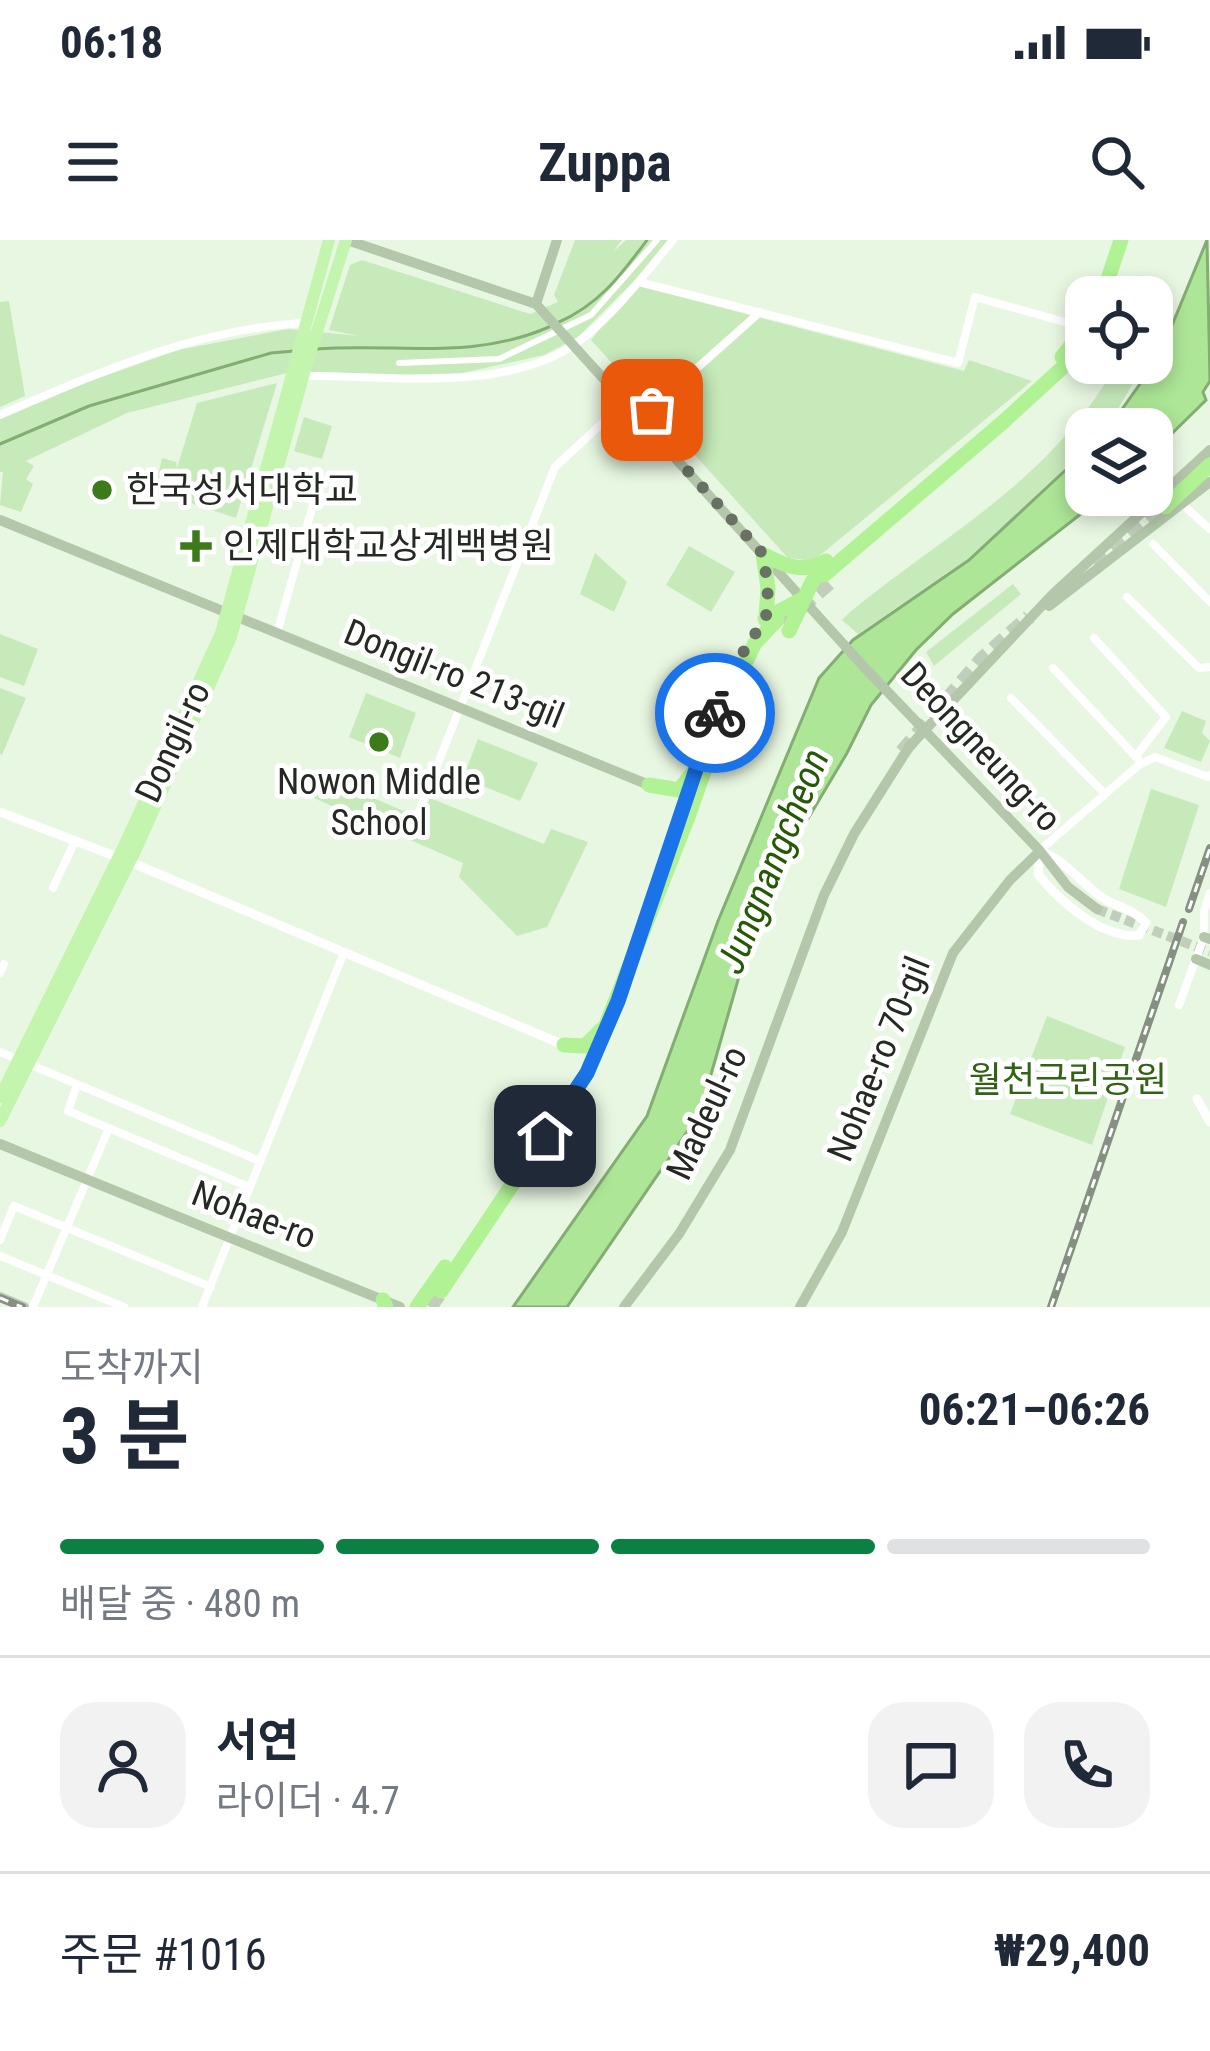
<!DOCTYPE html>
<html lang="ko">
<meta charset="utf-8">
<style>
body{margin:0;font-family:"Roboto Condensed","Noto Sans KR",sans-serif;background:#f2f2f3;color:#1f2937;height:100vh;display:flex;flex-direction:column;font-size:45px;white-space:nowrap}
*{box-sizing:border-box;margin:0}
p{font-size:39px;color:#747a83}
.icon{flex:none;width:66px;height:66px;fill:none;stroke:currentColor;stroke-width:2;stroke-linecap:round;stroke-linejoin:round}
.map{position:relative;height:1067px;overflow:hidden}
.side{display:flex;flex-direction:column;background:#fff;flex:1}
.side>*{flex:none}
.fabs{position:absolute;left:1065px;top:36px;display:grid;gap:24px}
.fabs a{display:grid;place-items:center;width:108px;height:108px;border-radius:24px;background:#fff;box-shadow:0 6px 18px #0003;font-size:60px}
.pin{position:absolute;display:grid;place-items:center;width:102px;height:102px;color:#fff;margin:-51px;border-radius:24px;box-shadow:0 6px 18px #0006}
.courier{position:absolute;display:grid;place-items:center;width:120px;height:120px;margin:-60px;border:9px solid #1a73e8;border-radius:50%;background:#fff;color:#222;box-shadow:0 3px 15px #0007}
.overview em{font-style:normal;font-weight:700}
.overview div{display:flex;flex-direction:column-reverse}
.overview{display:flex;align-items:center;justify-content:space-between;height:204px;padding:0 60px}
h1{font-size:78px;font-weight:700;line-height:90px}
.bar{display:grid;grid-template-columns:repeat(4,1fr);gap:18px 12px;align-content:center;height:144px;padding:0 60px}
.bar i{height:15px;border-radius:9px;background:#e0e1e3}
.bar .active{background:#0b8043}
.bar p{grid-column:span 4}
.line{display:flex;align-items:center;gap:30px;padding:0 60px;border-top:3px solid #e0e1e3}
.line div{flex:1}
.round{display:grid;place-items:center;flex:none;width:126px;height:126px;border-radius:36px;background:#f2f2f3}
.status{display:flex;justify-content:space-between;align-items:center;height:84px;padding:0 60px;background:#fff;direction:ltr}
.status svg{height:33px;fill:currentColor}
header{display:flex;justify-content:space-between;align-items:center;height:156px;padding:0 60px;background:#fff;font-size:54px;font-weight:700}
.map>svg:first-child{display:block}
.green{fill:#c7eaba}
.water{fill:#ade696;stroke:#84ad73;stroke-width:3}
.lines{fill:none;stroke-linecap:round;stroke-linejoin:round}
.stream{stroke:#84ad73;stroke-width:3}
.secondary-tunnel{stroke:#c1cebc;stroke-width:10;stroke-dasharray:10 5;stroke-linecap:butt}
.trunk-tunnel{stroke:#c1cebc;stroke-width:15;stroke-dasharray:15 8;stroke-linecap:butt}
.pedestrian{stroke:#fff;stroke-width:6}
.minor{stroke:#fff;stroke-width:8}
.tertiary{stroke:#fff;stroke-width:9}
.secondary{stroke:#b4c7ab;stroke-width:10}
.primary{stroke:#c4f5af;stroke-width:12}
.trunk{stroke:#b0f294;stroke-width:15}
.rail-casing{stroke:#869082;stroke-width:8}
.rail{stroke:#fff;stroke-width:3;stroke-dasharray:9;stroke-linecap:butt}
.done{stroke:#697165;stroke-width:12;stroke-dasharray:0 21.6}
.route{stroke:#1a73e8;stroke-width:15}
.poi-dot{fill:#3c7b19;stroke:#fff;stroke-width:4.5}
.labels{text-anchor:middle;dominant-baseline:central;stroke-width:10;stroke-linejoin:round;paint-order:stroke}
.poi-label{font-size:36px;fill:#242922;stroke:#fff;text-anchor:start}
.street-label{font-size:36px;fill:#242922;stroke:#fff}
.park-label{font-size:36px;fill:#306314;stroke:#fff}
.water-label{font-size:39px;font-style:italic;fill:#265905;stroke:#fff}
</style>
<div class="status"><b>06:18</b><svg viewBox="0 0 49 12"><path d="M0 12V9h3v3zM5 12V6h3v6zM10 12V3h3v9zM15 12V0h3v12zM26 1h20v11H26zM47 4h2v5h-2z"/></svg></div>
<header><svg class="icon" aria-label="menu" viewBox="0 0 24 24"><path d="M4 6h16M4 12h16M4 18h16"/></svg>Zuppa<svg class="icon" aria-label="search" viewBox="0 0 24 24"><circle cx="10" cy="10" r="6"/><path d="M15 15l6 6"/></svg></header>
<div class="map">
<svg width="1210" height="1067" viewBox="0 0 1210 1067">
<rect width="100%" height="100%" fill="#e8f7e2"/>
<path class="green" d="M575,0H622L613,12L626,0H668L636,39L578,97L544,115L462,133L399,135L295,131L127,173L26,221L34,226L26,239L33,244L21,272L0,265L3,232H0V173L178,110L288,89L360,96L329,90L350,25L362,20L530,74L558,62L554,55Z
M635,45L964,131L969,120L1032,141L813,321L788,318L591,100Z
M9,61L25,156L0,167V62Z
M1117,123H1145L1106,189H1086V208L972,316L858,394L842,380L850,372C948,292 1053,239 1117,123Z
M277,143L236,278L169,256L171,246L156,244L162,218L176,222L177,228L197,163Z
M304,177L332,186L322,219L294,211Z
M689,306L735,332L711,372L666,345Z
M595,313L627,342L614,372L580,354Z
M1013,344L1021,354L934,426L926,412Z
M0,394L38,409L24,446L0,437Z
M0,448L26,458L2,515L0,514Z
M366,453L416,473L400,518L349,497Z
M1182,471L1206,481L1202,493L1210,501L1201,522L1164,508Z
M478,499L538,523L520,561L463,538Z
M308,531L421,578L430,558L544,604L551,589L588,602L547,687L517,696L459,637L463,623L300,552Z
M1151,549L1199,565L1166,667L1119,649Z
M1047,776L1125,807L1092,905L1010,874Z"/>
<path class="water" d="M1207,0L1210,141L1203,152L1206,160L1152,213V189H1108L1159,117Z
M1086,211V255H1105L953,374L916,410L871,465L847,513L762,656L700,873L567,1067H513L647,876L718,681L819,438L853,400L969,320Z"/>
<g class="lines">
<path class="stream" d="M557,83C599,65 621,35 647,0
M316,109C397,103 471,121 549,87
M0,204L89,166L271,113L294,111"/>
<path class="secondary-tunnel" d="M1097,669L1210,712"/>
<path class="trunk-tunnel" d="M1095,325L1165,267
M783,383L830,342
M902,512L982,419L1029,377
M430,1067L441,1051"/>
<path class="pedestrian" d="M399,123L499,119L591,75L657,0"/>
<path class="minor" d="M639,42L958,123L975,57L1086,88
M305,136C387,135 507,154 578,102C614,75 644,35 673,0
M0,175C98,133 197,88 305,83
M641,178L760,72
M271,249L314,261L277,393
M1183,265L1210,289
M1153,304L1210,362
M1127,357L1199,428L1210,427
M1094,398L1166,477L1136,516
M1053,428L1138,519
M1011,458L1105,554
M418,574L555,227L625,162
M1040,610L1139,525L1155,517L1208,537L1210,535
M53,648L75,601
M0,733L4,724
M1179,765L1204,697V671L1210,653
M0,812L260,921
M77,845L68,871L249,947
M0,1000L14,966L211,1047
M0,1016L124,1067
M33,1067L109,888
M202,1067L344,712"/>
<path class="tertiary" d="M0,572L130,622L564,805
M1040,611C1063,618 1082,644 1103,658C1117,667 1135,670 1146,683L1139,695C1103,700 1058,660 1038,634Z
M1197,859L1210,882"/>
<path class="secondary" d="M347,0L536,64L864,427L1040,611L1068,647L1097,669
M536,64L557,0
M0,280L649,545
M1049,366L1210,242
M1204,697L1210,699
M1196,719L1210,725
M0,904L400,1067
M0,1057L24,1067
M624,1067L679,994L730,910L824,655L854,594L909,507L1053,354L1210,210
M800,1067L842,992L953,713L1010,640L1040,611"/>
<path class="primary" d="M0,857L126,602L221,393L329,0
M0,881L137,607L231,397L306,126L346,0"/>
<path class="trunk" d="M1102,57L1121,0
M1062,117L1086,87
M1165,267L1210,225
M763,314C785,326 803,334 826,321
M763,314L768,348L766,377
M824,335L1002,183L1086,106
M765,379L804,358
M789,391L812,342L825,326
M649,545L679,550L696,529
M564,805L585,806L602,789
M441,1051L587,833L688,577L734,446L755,403L777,380
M383,1060L386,1067
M417,1067L445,1027"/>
<g class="rail-casing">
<path id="rail" d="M1189,669L1210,608
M0,1058L22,1067
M1051,1067L1183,682"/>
</g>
<use href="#rail" class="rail"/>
</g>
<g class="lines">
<path class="done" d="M652,170L640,178L763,314L768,348L766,377L735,425L715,473"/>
<path class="route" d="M545,896L587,833L618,761L715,473"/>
</g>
<g class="poi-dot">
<circle cx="102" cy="250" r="12"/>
<path d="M190 288h12v12h12v12h-12v12h-12v-12h-12v-12h12z"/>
<circle cx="379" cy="502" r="12"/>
</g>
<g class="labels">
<g class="poi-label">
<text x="126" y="250">한국성서대학교</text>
<text x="223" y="306">인제대학교상계백병원</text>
<text x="379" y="542" text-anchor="middle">Nowon Middle<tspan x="379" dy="41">School</tspan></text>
</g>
<g class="street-label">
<text transform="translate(454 434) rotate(22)">Dongil-ro 213-gil</text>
<text transform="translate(173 502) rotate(-65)">Dongil-ro</text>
<text transform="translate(981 507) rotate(47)">Deongneung-ro</text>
<text transform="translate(879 819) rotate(-68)">Nohae-ro 70-gil</text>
<text transform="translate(707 873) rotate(-65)">Madeul-ro</text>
<text transform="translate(254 975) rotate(21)">Nohae-ro</text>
</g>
<g class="park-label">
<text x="1068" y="840">월천근린공원</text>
</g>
<g class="water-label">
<text transform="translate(773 621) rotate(-68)">Jungnangcheon</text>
</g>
</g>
</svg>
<div class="fabs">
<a><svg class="icon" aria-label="locate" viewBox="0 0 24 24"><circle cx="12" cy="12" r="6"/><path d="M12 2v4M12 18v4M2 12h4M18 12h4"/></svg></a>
<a><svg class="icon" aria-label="layers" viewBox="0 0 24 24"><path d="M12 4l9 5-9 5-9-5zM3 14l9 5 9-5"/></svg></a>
</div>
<div class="pin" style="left:652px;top:170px;background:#ea580c"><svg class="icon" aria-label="bag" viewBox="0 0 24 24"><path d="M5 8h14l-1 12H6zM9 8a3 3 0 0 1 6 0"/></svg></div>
<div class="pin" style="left:545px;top:896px;background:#1f2937"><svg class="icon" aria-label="home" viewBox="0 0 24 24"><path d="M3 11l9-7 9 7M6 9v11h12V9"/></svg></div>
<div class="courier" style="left:715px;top:473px"><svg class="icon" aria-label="bike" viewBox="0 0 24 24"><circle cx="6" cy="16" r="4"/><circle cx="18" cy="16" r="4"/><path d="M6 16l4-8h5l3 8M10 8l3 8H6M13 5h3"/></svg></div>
</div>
<section class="side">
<div class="overview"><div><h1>3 분</h1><p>도착까지</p></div><em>06:21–06:26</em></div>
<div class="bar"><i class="active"></i><i class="active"></i><i class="active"></i><i></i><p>배달 중 · 480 m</p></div>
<div class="line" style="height:216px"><a class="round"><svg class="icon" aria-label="person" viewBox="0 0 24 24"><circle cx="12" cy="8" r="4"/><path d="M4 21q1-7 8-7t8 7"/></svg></a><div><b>서연</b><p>라이더 · 4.7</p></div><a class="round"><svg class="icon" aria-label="chat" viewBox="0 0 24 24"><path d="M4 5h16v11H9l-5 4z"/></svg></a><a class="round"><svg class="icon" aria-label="phone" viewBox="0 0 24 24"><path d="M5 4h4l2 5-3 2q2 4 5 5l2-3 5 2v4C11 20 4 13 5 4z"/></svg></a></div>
<div class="line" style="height:156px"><div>주문 #1016</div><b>₩29,400</b></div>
</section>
